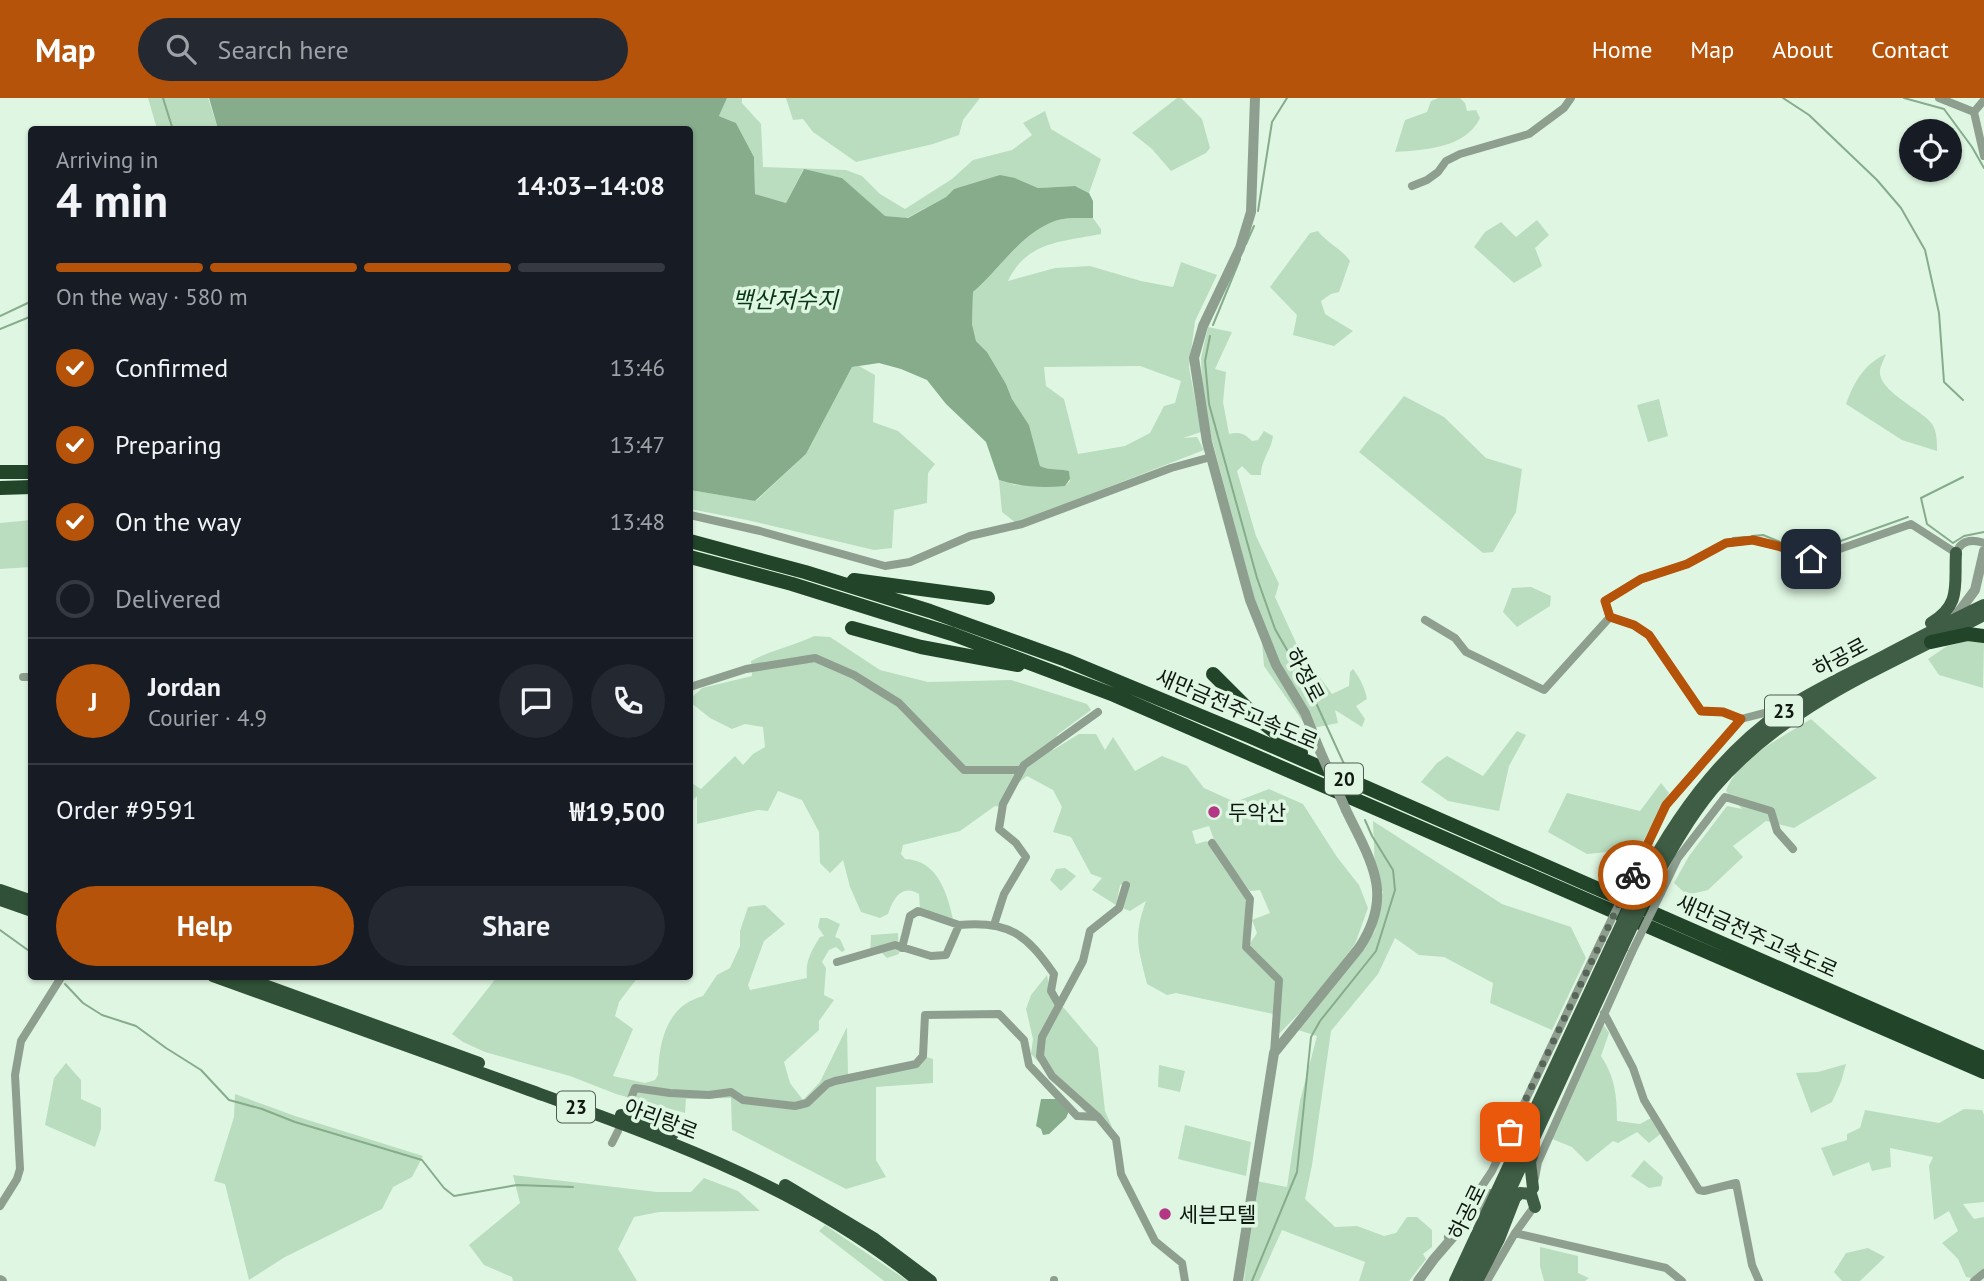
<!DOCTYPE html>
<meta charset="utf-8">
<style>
body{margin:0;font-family:"PT Sans","Noto Sans KR",sans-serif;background:#242831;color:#f1f3f6;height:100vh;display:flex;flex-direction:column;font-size:26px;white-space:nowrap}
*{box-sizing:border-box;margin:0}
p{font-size:23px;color:#9ea1a6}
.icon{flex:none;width:38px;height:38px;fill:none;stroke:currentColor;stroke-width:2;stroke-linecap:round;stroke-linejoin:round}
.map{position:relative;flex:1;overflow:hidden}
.panel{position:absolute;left:28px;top:28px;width:665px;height:854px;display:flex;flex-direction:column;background:#171b24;border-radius:7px;box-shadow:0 2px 5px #0004}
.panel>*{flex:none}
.controls{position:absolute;left:1899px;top:21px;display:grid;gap:14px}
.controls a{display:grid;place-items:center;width:63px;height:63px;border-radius:50%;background:#171b24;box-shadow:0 2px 5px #0004;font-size:35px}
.pin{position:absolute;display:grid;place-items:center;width:60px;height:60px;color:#fff;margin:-30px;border-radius:14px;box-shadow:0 4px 10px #0006}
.courier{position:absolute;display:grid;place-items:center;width:70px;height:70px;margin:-35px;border:5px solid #b45309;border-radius:50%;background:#fff;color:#222;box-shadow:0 2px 9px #0007}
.headline em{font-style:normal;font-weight:600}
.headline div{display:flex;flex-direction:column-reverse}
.headline{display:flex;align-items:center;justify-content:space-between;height:119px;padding:0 28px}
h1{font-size:46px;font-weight:600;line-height:52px}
.bar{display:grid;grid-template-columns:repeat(4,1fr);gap:10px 7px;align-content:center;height:84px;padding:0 28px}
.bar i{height:9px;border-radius:5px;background:#363941}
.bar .selected{background:#b45309}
.bar p{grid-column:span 4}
.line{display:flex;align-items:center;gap:18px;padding:0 28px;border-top:2px solid #363941}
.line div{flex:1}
.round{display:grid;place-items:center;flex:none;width:74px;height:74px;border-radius:37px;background:#242831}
ol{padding:0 28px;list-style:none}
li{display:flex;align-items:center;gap:21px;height:77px}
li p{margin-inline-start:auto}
li .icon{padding:7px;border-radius:50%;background:#b45309;color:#fff;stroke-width:4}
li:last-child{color:#9ea1a6}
li i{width:38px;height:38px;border:4px solid #363941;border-radius:50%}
.action{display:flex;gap:14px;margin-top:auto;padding:14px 28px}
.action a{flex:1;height:80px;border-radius:42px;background:#b45309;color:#fff;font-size:28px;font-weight:600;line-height:80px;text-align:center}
.action a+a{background:#242831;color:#f1f3f6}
header{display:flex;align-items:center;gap:42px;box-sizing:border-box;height:98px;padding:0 35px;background:#b45309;color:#fff}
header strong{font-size:33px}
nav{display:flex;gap:38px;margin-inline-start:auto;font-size:24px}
.search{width:490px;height:63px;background:#242831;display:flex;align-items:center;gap:18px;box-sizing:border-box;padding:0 24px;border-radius:38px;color:#9ea1a6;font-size:26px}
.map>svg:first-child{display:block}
.green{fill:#baddbf;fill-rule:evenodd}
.water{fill:#86ac8c}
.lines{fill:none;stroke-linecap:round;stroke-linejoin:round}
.stream{stroke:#86ac8c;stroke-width:2}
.minor{stroke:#8e9f90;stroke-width:8}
.tertiary{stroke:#8e9f90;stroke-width:10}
.primary{stroke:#3f5d44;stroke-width:12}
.trunk{stroke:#305137;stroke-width:12}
.motorway{stroke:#22452a;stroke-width:14}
.minor-bridge{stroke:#8e9f90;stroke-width:8}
.tertiary-bridge{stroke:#8e9f90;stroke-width:10}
.primary-bridge{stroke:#3f5d44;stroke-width:12}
.done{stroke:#58665a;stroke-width:7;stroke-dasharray:0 12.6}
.route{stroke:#b45309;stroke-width:9}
.poi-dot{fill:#b43785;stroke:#dff7e2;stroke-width:2.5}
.labels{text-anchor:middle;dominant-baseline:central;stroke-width:7;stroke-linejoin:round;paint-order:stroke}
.shield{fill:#dff7e2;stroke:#4d5b50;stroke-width:2}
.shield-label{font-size:19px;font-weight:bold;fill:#0f1811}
.street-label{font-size:21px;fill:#0f1811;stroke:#dff7e2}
.poi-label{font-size:21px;fill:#0f1811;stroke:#dff7e2;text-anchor:start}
.water-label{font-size:23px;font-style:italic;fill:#093616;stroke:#dff7e2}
</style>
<header>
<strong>Map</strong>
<div class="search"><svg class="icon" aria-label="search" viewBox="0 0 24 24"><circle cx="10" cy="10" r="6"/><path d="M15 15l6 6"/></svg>Search here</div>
<nav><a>Home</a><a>Map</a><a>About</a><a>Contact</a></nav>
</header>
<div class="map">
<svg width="1984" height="1183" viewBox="0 0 1984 1183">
<rect width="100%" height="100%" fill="#dff7e2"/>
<path class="green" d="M148,0H208L218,31H157Z
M727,0H742V5L761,26L763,69L846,72L862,78L880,96L905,111L952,81L973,62L1012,52L1032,37L1023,25L1045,13L1051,31L1101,61L1089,95L1075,88L1038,90L1015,80L954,91L946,99L907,120L884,118L842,80L803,72L786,105L755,96L754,59L736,25L719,18Z
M786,0H980L963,22L959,37L933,46L856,64L813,34L803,21L793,22Z
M1177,0H1181L1202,21L1210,50L1206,55L1171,73L1152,51L1132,35Z
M1438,0H1460L1465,5L1467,13L1476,12L1480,20C1466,50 1425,52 1395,54L1405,22L1427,14L1431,3Z
M1093,120L1101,131V136C1062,144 1027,143 1008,183L1055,170L1090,168L1141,183L1173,189L1181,164L1217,177L1195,223L1189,269L1201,334L1183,340L1197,339L1204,352L1016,425L1002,414L999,382L1015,387L1065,388L1070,383L1069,373C1059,370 1050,373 1040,368L1029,327L1012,301L1006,286L987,254L976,243L972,226L973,194C1000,171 1020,136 1055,123C1065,119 1081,120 1093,120ZM1140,268L1181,283L1175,305L1164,308L1150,335L1125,348L1078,356L1064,301L1046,288L1044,269Z
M1537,122L1549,137L1535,150L1542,168L1514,185L1474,149L1485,134L1501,124L1516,139Z
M1318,133C1328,146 1341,150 1350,163L1339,194L1331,196L1321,203L1325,216L1353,233L1334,248L1293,237L1297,217L1270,189L1310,135Z
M1208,229L1232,234L1215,271L1226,274L1223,304L1229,336C1239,334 1244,335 1252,343L1258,342L1264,333L1273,338C1271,353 1261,362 1261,377H1251L1242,368L1237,373L1256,438L1279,486L1275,499L1298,549L1332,596L1349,588L1350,574L1353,571C1360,580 1365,590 1367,601L1356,608L1365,621L1362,629L1335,612L1338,625L1308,631L1264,568L1260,522L1211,338L1203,300L1201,260Z
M1886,256C1884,261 1881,267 1880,272C1877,293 1921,311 1932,326C1937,333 1937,344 1937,353L1902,342L1846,306C1854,284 1864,266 1886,256Z
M859,268L875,277L873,324L898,333L935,366L928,375L927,405L894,412L892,450L874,452L747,422L690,411V392L756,403L806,356L852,269Z
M1404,298L1444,319L1486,360L1522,371L1516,414L1493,454L1483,455L1359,354Z
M1659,301L1668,338L1648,344L1637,307Z
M31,422V469L0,471V425Z
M1531,489L1551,498L1550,508L1517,529L1503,514L1512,490Z
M814,538L830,539L880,572L928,584L1011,582L1087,606L1091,612L1057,637L1053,652L1079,636H1096L1105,652L1113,639L1135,673L1162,658L1187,668L1204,690L1235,704L1269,691L1303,706L1337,759L1359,787L1368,810L1355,846L1313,901L1279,936L1280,881L1249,847L1257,835L1252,822L1270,815L1260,792L1250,793L1216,747L1209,728L1192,733L1196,746L1207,743L1248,802L1242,849L1275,883L1273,916L1176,895L1167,897L1147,886C1138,850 1133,839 1146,803L1130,813L1122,810L1128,784L1120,787L1116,807L1092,792L1102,780L1091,776L1071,739L1053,734L1062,709L1053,692L1027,678L1008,693L1000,709L995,708L960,733L903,747L901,756L905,761C937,762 947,794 953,821L920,811L919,796C901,785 893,802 888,816L880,820L861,814L850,789L843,762L830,775L820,765L819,734L802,702L778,693L768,713L758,712L697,726V698L690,705V684L701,691L735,658L743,667L753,656L765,649L763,629L745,626L732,631L710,620L690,604V601L702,590L752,578L751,563C771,552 793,548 814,538Z
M1975,541L1984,544L1983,590L1939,577L1928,561L1947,548Z
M1811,621L1877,680L1794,730L1766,723L1733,748L1743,759L1708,792L1687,797L1674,785L1689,758L1727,708L1742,711L1726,693C1738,659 1782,640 1811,621Z
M1517,633L1526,637L1509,668L1499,713L1448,703L1421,684L1437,665L1447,658L1483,678Z
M1661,685L1669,695L1639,751L1587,756L1548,734L1567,695L1640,713Z
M1373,723L1502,806L1571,829L1586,860L1552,932L1490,905L1493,885L1444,859L1419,857L1395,840L1378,876L1331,933L1312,1067L1305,1101L1335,1129L1357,1128L1384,1138L1396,1135L1407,1119H1417L1432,1132V1149L1423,1156L1426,1161L1409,1183H1359L1365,1164L1282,1132L1259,1183H1244L1256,1083L1287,1089L1300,1003L1317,938L1298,932L1375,833L1383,794L1375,774Z
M1065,770L1076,778L1061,793L1050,782L1056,771Z
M765,807L785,826L764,843L748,887L750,892L807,880C805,864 811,853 820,839L824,838L818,829L820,820H827L840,826L835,839L840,841L845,852L842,854L836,849L829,852L822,864L826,870L824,897L834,902L819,923V932L784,964L790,985L803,1002L820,984L847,929L848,976L914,963L920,957L933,961V985L876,989V1062L886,1079L846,1091L732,1032L731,1000L686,1001L685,1015L616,996L570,978L485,954L463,944L452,936L497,879H638L619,904L615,918L633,931L613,978L645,985L655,982L658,977C659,944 666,908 703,898L717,877L730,870L740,848V833L748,809Z
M898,835L899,856L887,860L882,855L870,856L871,837Z
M1047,877L1052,903L1064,910L1098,950L1105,1013L1112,1029L1084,1013L1031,956L1033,941L1026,911L1031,897Z
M1603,926L1609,935L1601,958C1615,979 1617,998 1617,1023L1640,1026L1651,1020L1662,1035L1649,1045L1637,1034L1618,1045L1613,1043L1587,1064L1572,1049L1552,1041Z
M66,965L81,982V1001L101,1010V1031L95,1049L45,1027L54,980Z
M1846,966L1841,984L1832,1004L1811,1015L1796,975L1818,974Z
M1159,967L1185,973L1180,994L1158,989Z
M235,996L295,1018L423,1058L412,1079L393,1089L382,1111L285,1159L249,1182L225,1086L214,1083L234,1019Z
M1964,1011L1982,1012L1984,1017V1104L1963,1106L1974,1121L1984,1119V1171L1972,1180L1966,1179L1958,1161L1942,1145L1958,1133L1949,1113L1934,1122L1929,1068L1933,1059L1890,1050L1891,1069L1872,1073L1869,1064L1833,1078L1821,1050L1847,1042V1036L1860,1030L1865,1012L1939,1025Z
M1185,1027L1251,1044L1246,1078L1178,1061Z
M1644,1062L1663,1079L1661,1088L1649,1090L1631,1078Z
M513,1077L657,1094H691L704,1080L738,1093L760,1113L659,1114L634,1119L618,1151L637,1183H513L512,1179L484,1167L469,1147L520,1105Z
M825,1127L908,1183H884L819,1133Z
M1540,1149L1578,1158V1175L1589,1180L1585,1183H1544L1540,1168Z
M1868,1150L1885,1159L1860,1183H1842L1834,1174L1846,1155Z"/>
<path class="water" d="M209,0H727L719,18L736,25L754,59L755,96L786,105L804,71L842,80L885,118L908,120L946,99L954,91L1000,77L1015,80L1038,90L1075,88L1089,95L1093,103V120C1081,120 1065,119 1055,123C1020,136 1000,171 973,194L972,226L976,243L987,254L1006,286L1012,301L1029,327L1040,368C1050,373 1059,370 1069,373L1070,381L1065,388C1042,390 1021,389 999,382L986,344L946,306L927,282L901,271L879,265L852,269L806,356L755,403L690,392V32L218,31Z
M1041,1001H1056L1069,1013L1066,1020L1049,1036L1043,1037L1041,1031L1036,1028Z"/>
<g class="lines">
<path class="stream" d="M163,0L173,32
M1783,0L1809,17L1877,82L1901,110L1925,152L1939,215L1944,284L1963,302
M1904,0L1944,11L1972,49L1984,70
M1258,113L1272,24L1287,0
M1246,146L1254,128
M0,218L32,203
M1213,227L1240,161
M0,231L32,218
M1210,238L1205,263L1209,306L1257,480L1275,531L1311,594L1344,666
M1963,379L1921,400L1927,426L1953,445L1964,438L1984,434
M1752,438L1763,437L1810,456L1835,445L1908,419
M1733,440L1746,439
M0,832L32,855
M65,886L83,905L102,917L136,928L166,950L201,972L229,1002L262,1011L295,1024L422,1062L444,1090L454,1098L517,1087L573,1089
M1252,1183L1297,1074L1311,939L1320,923L1376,853L1395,792L1393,772L1372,738L1365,722"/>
<path class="minor" d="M1939,0L1974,14
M1984,2L1974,14L1984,58
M1412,88L1427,82L1438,74L1446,63L1460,56L1529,36L1564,10L1571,0
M690,417L760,433L885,468L910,464L970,438L1022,426L1171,370L1211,359
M1610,519L1634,527L1649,537L1701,613L1723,614L1741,621
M1425,522L1455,540L1466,554L1544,592L1610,519L1605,503L1641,481L1687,466L1726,445L1753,442L1778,448L1811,461L1911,426L1956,455C1961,442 1972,441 1984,445
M23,579H32
M690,589L746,571L815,560L854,577L899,605L964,672H1021
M1212,745L1250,801L1246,849L1279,882L1274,955
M1631,781L1666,707L1741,621L1783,610
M1126,787L1119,810L1090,833L1083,863L1042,939L1040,958L1052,978L1098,1019L1116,1041L1121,1076L1155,1143L1182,1165L1185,1183
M1661,795L1678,760L1725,699L1771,713L1777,733L1793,751
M994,827L1004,796L1026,759L1016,745L999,731L1003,706L1024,667L1098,614
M902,850L910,818L918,813L959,827
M837,864L895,847L931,858L946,857L959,827C1009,822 1027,837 1054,876L1051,893L1059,907
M1604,915L1633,970L1644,1002L1699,1092L1704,1093L1736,1085L1752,1167L1759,1183
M629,1006L635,990L670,995L709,997L731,994L743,1002L795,1008L807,1005L827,986L835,983L916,966L923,958L925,917L999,916L1024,942L1029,967L1077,1018L1098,1019
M612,1045L618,1033
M1535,1080L1538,1064L1632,854
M0,1108L17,1081L20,1071L15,977L21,943L62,878
M1515,1135L1666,1170L1682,1183
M1448,1139L1492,1073L1602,841
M1054,1183V1182
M1487,1183L1515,1135L1536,1106
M1974,1183L1984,1175"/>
<path class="tertiary" d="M1255,0L1251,114L1240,150L1203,228L1194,260L1207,344L1250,502L1276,567L1305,615L1320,653
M1955,519L1975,492L1984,453
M0,1182L2,1183
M1238,1183L1274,955L1359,850C1395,796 1371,764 1346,712
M1418,1183L1434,1161L1490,1096L1495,1098"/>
<path class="primary" d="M1931,525C1962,507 1954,486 1956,455
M1641,785C1676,718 1725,650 1790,608C1820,589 1853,574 1884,558C1917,541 1950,523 1984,507
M1650,790C1669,756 1688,721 1713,691C1785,606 1888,568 1984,517
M1533,1090L1530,1064L1534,1052
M1455,1183L1612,846
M1468,1183L1622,850
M1477,1183L1499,1141L1515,1100L1520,1095L1531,1096L1535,1109"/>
<path class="trunk" d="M0,792L32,803
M0,802L32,813
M213,878C318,916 423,954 529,992C664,1041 805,1090 918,1183
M240,878L479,965
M621,1017L673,1036
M785,1087L875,1141L931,1183"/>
<path class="motorway" d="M0,374H32
M0,390L32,389
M690,443L805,474L930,513L1066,562L1249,638L1984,960
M690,459L792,486L952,536L1114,597L1984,974
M854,482L988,500
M852,530L921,549L1018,567
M1931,544L1968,536L1984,538
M1213,576L1256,619L1301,655"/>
<path class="minor-bridge" d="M1602,841L1631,781
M1632,854L1661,795"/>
<path class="tertiary-bridge" d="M1320,653L1346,712"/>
<path class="primary-bridge" d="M1612,846L1641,785
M1622,850L1650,790"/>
</g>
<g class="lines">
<path class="done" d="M1510,1034L1633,777"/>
<path class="route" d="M1633,777L1666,707L1741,621L1723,614L1701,613L1649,537L1634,527L1610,519L1605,503L1641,481L1687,466L1726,445L1753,442L1778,448L1811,461"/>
</g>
<g class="poi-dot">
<circle cx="1214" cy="714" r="7"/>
<circle cx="1165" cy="1116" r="7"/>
</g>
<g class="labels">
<g class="shield">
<rect x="1765" y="597.5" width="38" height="31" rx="5"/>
<rect x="1325" y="665.5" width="38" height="31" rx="5"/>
<rect x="557" y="993.5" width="38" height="31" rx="5"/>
</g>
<g class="shield-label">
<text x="1784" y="613">23</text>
<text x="1344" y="681">20</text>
<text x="576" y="1009">23</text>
</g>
<g class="street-label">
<text transform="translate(1840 559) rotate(-28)">하공로</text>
<text transform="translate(1305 577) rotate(62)">하정로</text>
<text transform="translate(1237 611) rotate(23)">새만금전주고속도로</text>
<text transform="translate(1757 838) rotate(24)">새만금전주고속도로</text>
<text transform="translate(661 1021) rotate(21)">아리랑로</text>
<text transform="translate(1467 1114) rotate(-64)">하공로</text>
</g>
<g class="poi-label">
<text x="1228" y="714">두악산</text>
<text x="1179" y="1116">세븐모텔</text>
</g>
<g class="water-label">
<text x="785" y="201">백산저수지</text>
</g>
</g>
</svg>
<div class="controls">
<a><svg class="icon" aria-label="locate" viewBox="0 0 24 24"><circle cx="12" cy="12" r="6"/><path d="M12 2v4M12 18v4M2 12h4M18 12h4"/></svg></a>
</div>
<div class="pin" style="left:1510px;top:1034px;background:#ea580c"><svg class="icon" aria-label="bag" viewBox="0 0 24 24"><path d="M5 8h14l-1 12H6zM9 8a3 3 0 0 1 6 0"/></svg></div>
<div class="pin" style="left:1811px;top:461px;background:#1f2937"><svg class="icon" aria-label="home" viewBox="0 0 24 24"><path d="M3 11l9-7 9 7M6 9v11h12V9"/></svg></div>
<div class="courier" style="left:1633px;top:777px"><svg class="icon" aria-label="bike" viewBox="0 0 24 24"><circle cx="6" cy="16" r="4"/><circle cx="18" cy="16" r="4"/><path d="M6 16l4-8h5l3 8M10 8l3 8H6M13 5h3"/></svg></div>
<section class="panel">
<div class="headline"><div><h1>4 min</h1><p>Arriving in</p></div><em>14:03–14:08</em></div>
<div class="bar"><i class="selected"></i><i class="selected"></i><i class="selected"></i><i></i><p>On the way · 580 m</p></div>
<ol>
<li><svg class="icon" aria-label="check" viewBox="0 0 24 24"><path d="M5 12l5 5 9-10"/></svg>Confirmed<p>13:46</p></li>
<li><svg class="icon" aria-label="check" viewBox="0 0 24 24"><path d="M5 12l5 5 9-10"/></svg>Preparing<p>13:47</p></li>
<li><svg class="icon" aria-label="check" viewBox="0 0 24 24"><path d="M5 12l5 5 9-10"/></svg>On the way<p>13:48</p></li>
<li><i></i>Delivered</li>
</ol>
<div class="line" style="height:126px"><b class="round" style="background:#b45309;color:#fff">J</b><div><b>Jordan</b><p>Courier · 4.9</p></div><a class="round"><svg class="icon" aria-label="chat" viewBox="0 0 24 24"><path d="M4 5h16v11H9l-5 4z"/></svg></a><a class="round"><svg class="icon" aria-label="phone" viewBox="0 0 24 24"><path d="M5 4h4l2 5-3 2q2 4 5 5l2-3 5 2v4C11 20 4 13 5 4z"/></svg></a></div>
<div class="line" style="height:91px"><div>Order #9591</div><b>₩19,500</b></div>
<div class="action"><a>Help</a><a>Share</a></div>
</section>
</div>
